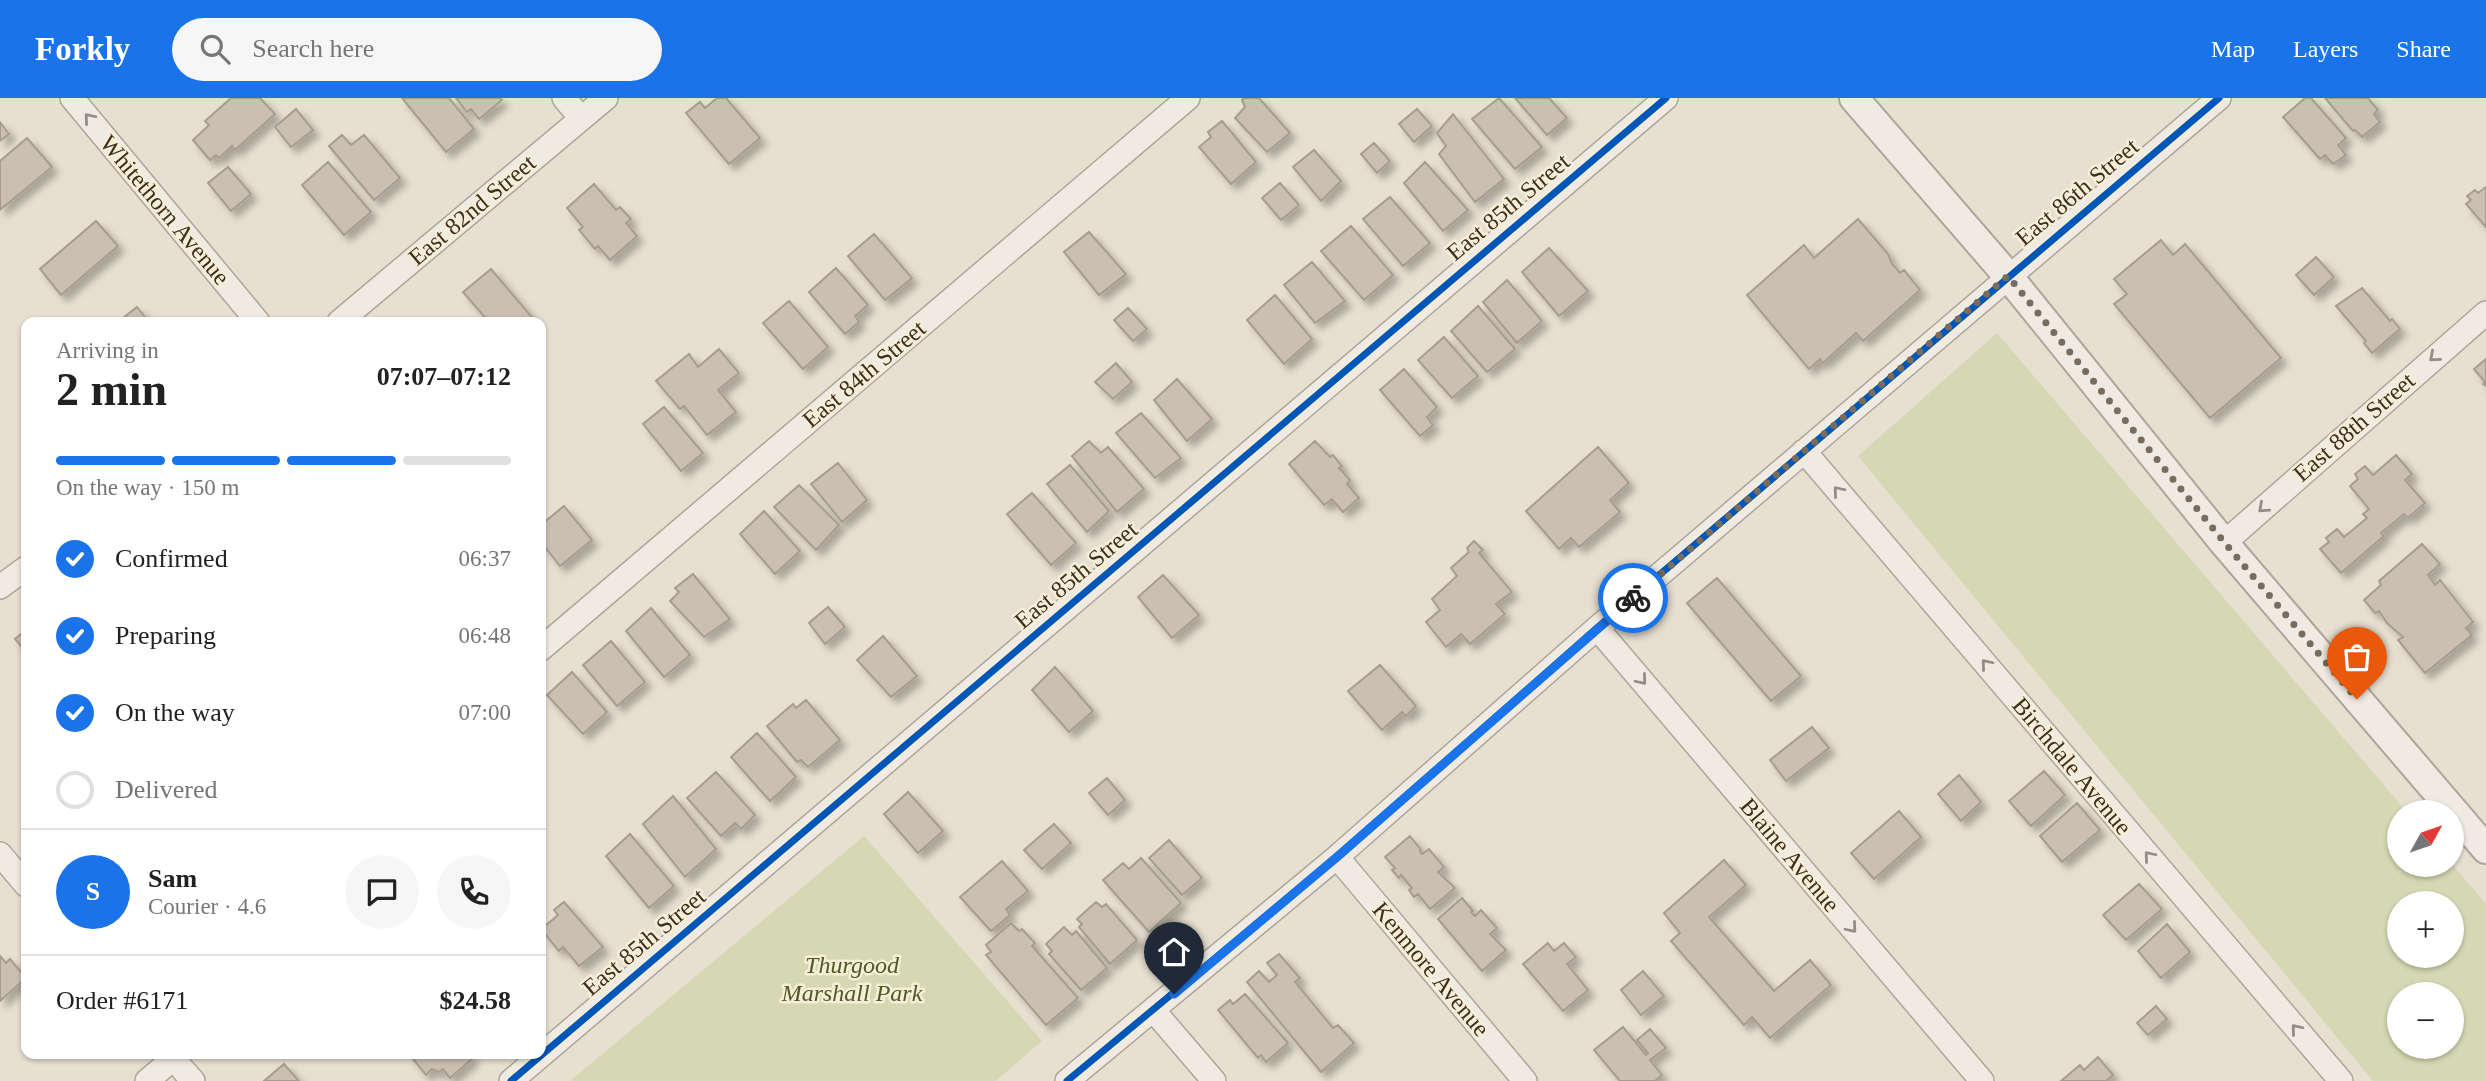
<!DOCTYPE html>
<meta charset="utf-8">
<style>
body{margin:0;font-family:Georgia,serif;background:#f6f6f6;color:#222;height:100vh;display:flex;flex-direction:column;font-size:26px;white-space:nowrap}
*{box-sizing:border-box;margin:0}
p{font-size:23px;color:#767676}
.icon{flex:none;width:38px;height:38px;fill:none;stroke:currentColor;stroke-width:2;stroke-linecap:round;stroke-linejoin:round}
.map{position:relative;flex:1;overflow:hidden}
.panel{position:absolute;left:21px;top:219px;width:525px;height:742px;display:flex;flex-direction:column;background:#fff;border-radius:14px;box-shadow:0 2px 5px #0004}
.panel>*{flex:none}
.needle{width:46px;rotate:50deg}
.buttons{position:absolute;left:2387px;top:702px;display:grid;gap:14px}
.buttons a{display:grid;place-items:center;width:77px;height:77px;border-radius:50%;background:#fff;box-shadow:0 2px 5px #0004;font-size:35px}
.pin{position:absolute;display:grid;place-items:center;width:60px;height:60px;color:#fff;margin:-72px -30px;border-radius:50% 50% 50% 0;rotate:-45deg;box-shadow:0 0 7px #0007}
.pin .icon{rotate:45deg}
.courier{position:absolute;display:grid;place-items:center;width:70px;height:70px;margin:-35px;border:5px solid #1a73e8;border-radius:50%;background:#fff;color:#222;box-shadow:0 2px 9px #0007}
.head em{font-style:normal;font-weight:700}
.head div{display:flex;flex-direction:column-reverse}
.head{display:flex;align-items:center;justify-content:space-between;height:119px;padding:0 35px}
h1{font-size:46px;font-weight:700;line-height:52px}
.bar{display:grid;grid-template-columns:repeat(4,1fr);gap:10px 7px;align-content:center;height:84px;padding:0 35px}
.bar i{height:9px;border-radius:5px;background:#e0e0e0}
.bar .current{background:#1a73e8}
.bar p{grid-column:span 4}
.line{display:flex;align-items:center;gap:18px;padding:0 35px;border-top:2px solid #e0e0e0}
.line div{flex:1}
.round{display:grid;place-items:center;flex:none;width:74px;height:74px;border-radius:37px;background:#f6f6f6}
ol{padding:0 35px;list-style:none}
li{display:flex;align-items:center;gap:21px;height:77px}
li p{margin-inline-start:auto}
li .icon{padding:7px;border-radius:50%;background:#1a73e8;color:#fff;stroke-width:4}
li:last-child{color:#767676}
li i{width:38px;height:38px;border:4px solid #e0e0e0;border-radius:50%}
header{display:flex;align-items:center;gap:42px;box-sizing:border-box;height:98px;padding:0 35px;background:#1a73e8;color:#fff}
header strong{font-size:33px}
nav{display:flex;gap:38px;margin-inline-start:auto;font-size:24px}
.search{width:490px;height:63px;background:#f6f6f6;display:flex;align-items:center;gap:18px;box-sizing:border-box;padding:0 24px;border-radius:38px;color:#767676;font-size:26px}
.map>svg:first-child{display:block}
.green{fill:#d6d7b3;fill-rule:evenodd}
.building{fill:#cbbfb2;stroke:#a89c90;stroke-width:2;filter:url(#shadow)}
.lines{fill:none;stroke-linecap:round;stroke-linejoin:round}
.minor-casing{stroke:#ada599;stroke-width:26}
.tertiary-casing{stroke:#ada599;stroke-width:32}
.minor{stroke:#efebe3;stroke-width:23}
.tertiary{stroke:#efebe3;stroke-width:28}
.cycleway-casing{stroke:#f7eed8;stroke-width:11}
.cycleway{stroke:#0057b8;stroke-width:7}
.oneway{stroke:#968c82}
.done{stroke:#786c5e;stroke-width:7;stroke-dasharray:0 12.6}
.route{stroke:#1a73e8;stroke-width:9}
.labels{text-anchor:middle;dominant-baseline:central;stroke-width:5;stroke-linejoin:round;paint-order:stroke}
.street-label{font-size:24px;fill:#3d2e20;stroke:#f7eed8}
.park-label{font-size:24px;font-style:italic;fill:#4d5a26;stroke:#f7eed8}
</style>
<header>
<strong>Forkly</strong>
<div class="search"><svg class="icon" aria-label="search" viewBox="0 0 24 24"><circle cx="10" cy="10" r="6"/><path d="M15 15l6 6"/></svg>Search here</div>
<nav><a>Map</a><a>Layers</a><a>Share</a></nav>
</header>
<div class="map">
<svg width="2486" height="983" viewBox="0 0 2486 983">
<defs>
<filter id="shadow"><feDropShadow dx="6" dy="6" stdDeviation="3.5" flood-color="#0004"/></filter>
</defs>
<rect width="100%" height="100%" fill="#e7e0d1"/>
<path class="green" d="M1997,235L2407,714H2399V766H2452L2486,806V983H2373L1858,358ZM2399,805H2452V858H2399ZM2399,896H2452V948H2399Z
M864,738L1042,943L996,983H570Z"/>
<path class="building" d="M231,0H260L275,16L235,52L232,48L219,60L216,57L210,62L193,42L209,27L205,23Z
M402,0H449L474,31L446,54Z
M456,0H500L502,2L479,21L471,11L467,14Z
M717,0H726L760,40L729,66L686,15L700,4L705,10Z
M1244,0H1259L1290,35L1267,54L1235,20L1245,9L1242,2Z
M1499,0L1542,49L1515,71L1472,21Z
M1515,0H1549L1567,20L1547,37Z
M2305,0H2311L2346,40L2338,47L2346,57L2333,66L2325,57L2320,61L2283,19Z
M2325,0H2368L2378,12L2374,16L2380,24L2362,39L2355,32L2353,33Z
M296,11L313,32L291,49L275,29Z
M1417,11L1432,28L1414,44L1399,26Z
M1453,16L1504,81L1475,104L1439,56L1446,48L1437,35Z
M1222,23L1256,64L1231,86L1199,49L1211,39L1208,34Z
M0,24L9,36L0,43Z
M342,37L351,47L364,37L400,80L374,102L329,48Z
M27,40L52,69L0,112V63Z
M1374,45L1390,63L1377,75L1361,56Z
M1314,52L1341,83L1321,103L1293,69Z
M328,64L371,114L344,137L302,87Z
M1425,64L1468,112L1443,133L1404,85Z
M228,69L251,96L231,113L208,85Z
M1280,85L1299,107L1281,122L1262,100Z
M594,86L616,112L620,109L631,121L626,125L637,138L610,162L598,148L595,151L579,132L583,129L567,110Z
M2486,89V129L2466,106L2471,102L2467,98L2475,92L2478,95Z
M1390,99L1430,145L1403,168L1363,121Z
M1858,121L1888,156L1892,166L1900,175L1904,172L1920,192L1863,243L1856,235L1823,265L1820,261L1809,271L1747,197L1804,147L1814,160Z
M96,123L118,148L61,197L40,171Z
M1351,128L1393,177L1364,202L1321,153Z
M1089,134L1126,176L1099,197L1064,154Z
M874,136L912,180L885,202L848,158Z
M2161,142L2173,157L2185,146L2281,260L2210,320L2114,206L2127,196L2114,181Z
M1549,150L1588,193L1559,218L1522,174Z
M2316,159L2334,179L2314,197L2296,177Z
M1312,164L1345,203L1315,225L1284,187Z
M836,170L868,207L855,218L859,224L845,236L809,194Z
M491,171L536,224H489L463,194Z
M1507,182L1542,223L1517,245L1483,204Z
M2362,190L2390,223L2392,221L2400,231L2372,255L2364,245L2366,243L2336,208Z
M1275,197L1312,241L1284,266L1247,222Z
M789,203L828,249L803,271L763,225Z
M1478,208L1515,251L1487,274L1451,233Z
M137,209L149,224H118Z
M1128,210L1147,231L1133,243L1114,222Z
M1444,239L1478,278L1452,300L1418,262Z
M719,251L739,275L718,292L736,314L707,337L684,308L680,311L656,283L689,256L698,269Z
M2486,261V288L2483,286L2485,284L2474,271Z
M1116,265L1132,284L1113,301L1095,284Z
M1404,271L1437,309L1427,319L1433,327L1420,338L1380,292Z
M1177,281L1212,321L1187,343L1154,302Z
M664,309L703,355L681,373L643,326Z
M1141,315L1181,360L1155,380L1116,335Z
M1089,343L1101,355L1108,349L1144,391L1117,414L1072,358Z
M1315,343L1330,359L1333,357L1342,368L1339,370L1350,382L1347,386L1359,400L1343,414L1332,401L1324,407L1289,366Z
M1598,349L1629,385L1610,402L1620,414L1579,449L1571,440L1559,451L1526,413Z
M2396,357L2412,376L2405,382L2425,405L2408,420L2404,416L2381,435L2384,438L2341,475L2320,451L2329,444L2326,440L2337,431L2344,439L2367,420L2363,416L2369,411L2350,388L2358,381L2355,376L2365,368L2373,377Z
M838,365L867,402L842,424L811,386Z
M1070,367L1109,413L1087,434L1047,386Z
M799,387L839,427L816,452L774,409Z
M1032,395L1076,445L1051,467L1007,416Z
M564,408L592,442L560,468L541,444V427Z
M764,413L800,453L775,476L740,436Z
M1474,443L1483,452L1479,455L1512,494L1496,506L1505,516L1470,546L1461,536L1446,549L1426,524L1440,512L1432,501L1457,478L1451,470L1469,454L1467,450Z
M2422,446L2440,466L2428,477L2435,487L2440,482L2473,524L2466,530L2472,537L2425,575L2398,542L2403,539L2387,525L2379,513L2375,515L2364,502L2381,487L2379,483Z
M693,476L730,521L704,539L670,503L679,494L675,490Z
M1163,477L1199,517L1172,540L1138,499Z
M1717,480L1801,578L1771,603L1687,505Z
M828,509L845,529L825,546L809,525Z
M651,510L690,557L664,579L626,533Z
M26,532V554L15,541Z
M883,538L917,578L891,599L857,562Z
M611,543L645,584L617,608L583,567Z
M1380,567L1416,608L1406,618L1402,614L1382,632L1348,593Z
M1055,569L1093,613L1069,634L1032,592Z
M572,574L607,614L583,636L547,597Z
M806,602L840,642L808,669L801,662L797,664L767,628L793,606L796,610Z
M1812,629L1829,650L1786,683L1770,662Z
M757,635L796,679L770,703L731,659Z
M2044,673L2065,697L2031,728L2009,703Z
M716,674L755,717L741,731L735,725L721,738L687,700Z
M1959,677L1981,704L1961,723L1938,696Z
M1107,680L1125,702L1108,717L1089,695Z
M908,694L943,733L918,755L884,716Z
M673,698L716,751L685,779L643,726Z
M2077,705L2100,732L2062,764L2040,738Z
M1899,713L1921,739L1874,781L1851,755Z
M1054,726L1071,745L1042,771L1024,752Z
M630,736L674,788L649,810L606,758Z
M1410,738L1421,752L1420,753L1422,756L1429,751L1444,769L1438,774L1455,790L1430,811L1418,796L1414,799L1409,792L1412,790L1401,777L1399,780L1392,772L1395,770L1385,759Z
M1169,742L1202,780L1182,797L1149,760Z
M1141,760L1181,805L1149,834L1103,782L1123,765L1129,771Z
M1724,762L1746,787L1709,819L1774,893L1810,862L1831,887L1770,940L1752,919L1744,927L1671,843L1680,835L1664,815Z
M1002,763L1028,793L1006,811L1010,817L991,833L960,799Z
M2139,786L2162,811L2126,842L2103,817Z
M1462,800L1473,813L1471,814L1475,818L1481,812L1497,830L1490,836L1506,852L1482,873L1438,821Z
M564,804L603,849L579,868L563,849L559,853L544,835L545,828L558,817L554,812Z
M1096,804L1102,809L1106,806L1137,842L1110,866L1079,829L1082,826L1077,821Z
M1011,825L1019,833L1022,831L1035,845L1032,848L1078,900L1046,927L986,857L991,854L986,847Z
M2167,826L2190,854L2161,880L2138,853Z
M1064,829L1072,837L1076,833L1107,870L1081,892L1049,856L1052,853L1046,846Z
M1548,845L1554,853L1564,845L1576,859L1567,866L1588,892L1563,913L1523,866Z
M1279,856L1300,880L1295,884L1333,930L1338,927L1354,945L1321,974L1247,884L1259,873L1269,884L1277,877L1267,865Z
M0,858L6,865L10,861L26,880L0,903Z
M1643,873L1664,898L1641,917L1621,892Z
M1245,896L1288,945L1266,964L1261,957L1258,960L1218,912L1230,902L1233,906Z
M2156,908L2167,921L2148,937L2137,925Z
M1623,929L1646,957L1648,955L1637,942L1650,931L1666,950L1650,962L1662,977L1655,983H1620L1594,952Z
M409,956H450L452,959L456,956H469L473,960L450,980L443,971L439,974L432,971L426,977Z
M2098,959L2113,977L2106,983H2061L2080,967L2084,972Z
M284,966L299,983H264Z"/>
<g class="lines">
<g class="minor-casing">
<path id="minor" d="M72,0L258,224
M564,0L581,20
M339,224L606,0
M1804,353L2341,983
M2224,445L2486,215
M0,489L26,470
M1597,530L1982,983
M541,551L1188,0
M0,756L26,787
M1337,759L1525,983
M1154,913L1214,983
M169,956L193,983
M147,983L174,960
M511,983L1666,0
M1067,983L1337,759L1597,530L2219,0"/>
</g>
<g class="tertiary-casing">
<path id="tertiary" d="M1854,0L2008,178L2224,445L2486,751"/>
</g>
<use href="#minor" class="minor"/>
<use href="#tertiary" class="tertiary"/>
<g class="cycleway-casing">
<path id="cycleway" d="M511,983L1666,0
M1067,983L1337,759L1597,530L2219,0"/>
</g>
<use href="#cycleway" class="cycleway"/>
</g>
<defs><path id="oneway-chevron" d="M-2-3.5L2.5 0L-2 3.5" fill="none" stroke-width="1.6" stroke-linecap="round" stroke-linejoin="round" transform="scale(1.75)"/></defs>
<g class="oneway">
<use href="#oneway-chevron" transform="translate(89 20) rotate(-130)"/>
<use href="#oneway-chevron" transform="translate(2434 259) rotate(139)"/>
<use href="#oneway-chevron" transform="translate(1838 393) rotate(-130)"/>
<use href="#oneway-chevron" transform="translate(2263 410) rotate(138)"/>
<use href="#oneway-chevron" transform="translate(1986 566) rotate(-130)"/>
<use href="#oneway-chevron" transform="translate(1642 582) rotate(50)"/>
<use href="#oneway-chevron" transform="translate(2149 758) rotate(-130)"/>
<use href="#oneway-chevron" transform="translate(1852 830) rotate(50)"/>
<use href="#oneway-chevron" transform="translate(2296 931) rotate(-130)"/>
</g>
<g class="lines">
<path class="done" d="M1633,500L2008,178L2224,444L2357,601"/>
<path class="route" d="M1174,896L1337,759L1633,500"/>
</g>
<g class="labels">
<g class="street-label">
<text transform="translate(2077 94) rotate(-40)">East 86th Street</text>
<text transform="translate(1508 109) rotate(-40)">East 85th Street</text>
<text transform="translate(165 112) rotate(50)">Whitethorn Avenue</text>
<text transform="translate(472 112) rotate(-40)">East 82nd Street</text>
<text transform="translate(864 276) rotate(-40)">East 84th Street</text>
<text transform="translate(2354 329) rotate(-41)">East 88th Street</text>
<text transform="translate(1076 477) rotate(-40)">East 85th Street</text>
<text transform="translate(2072 668) rotate(50)">Birchdale Avenue</text>
<text transform="translate(1790 757) rotate(50)">Blaine Avenue</text>
<text transform="translate(644 844) rotate(-40)">East 85th Street</text>
<text transform="translate(1431 871) rotate(50)">Kenmore Avenue</text>
</g>
<g class="park-label">
<text x="852" y="867">Thurgood<tspan x="852" dy="28">Marshall Park</tspan></text>
</g>
</g>
</svg>
<div class="buttons">
<a><svg class="needle" viewBox="-14 -14 28 28"><path d="M0-13l5 13h-10z" fill="#e53935"/><path d="M0 13l5-13h-10z" fill="#767676"/></svg></a>
<a>+</a>
<a>−</a>
</div>
<div class="pin" style="left:2357px;top:601px;background:#ea580c"><svg class="icon" aria-label="bag" viewBox="0 0 24 24"><path d="M5 8h14l-1 12H6zM9 8a3 3 0 0 1 6 0"/></svg></div>
<div class="pin" style="left:1174px;top:896px;background:#1f2937"><svg class="icon" aria-label="home" viewBox="0 0 24 24"><path d="M3 11l9-7 9 7M6 9v11h12V9"/></svg></div>
<div class="courier" style="left:1633px;top:500px"><svg class="icon" aria-label="bike" viewBox="0 0 24 24"><circle cx="6" cy="16" r="4"/><circle cx="18" cy="16" r="4"/><path d="M6 16l4-8h5l3 8M10 8l3 8H6M13 5h3"/></svg></div>
<section class="panel">
<div class="head"><div><h1>2 min</h1><p>Arriving in</p></div><em>07:07–07:12</em></div>
<div class="bar"><i class="current"></i><i class="current"></i><i class="current"></i><i></i><p>On the way · 150 m</p></div>
<ol>
<li><svg class="icon" aria-label="check" viewBox="0 0 24 24"><path d="M5 12l5 5 9-10"/></svg>Confirmed<p>06:37</p></li>
<li><svg class="icon" aria-label="check" viewBox="0 0 24 24"><path d="M5 12l5 5 9-10"/></svg>Preparing<p>06:48</p></li>
<li><svg class="icon" aria-label="check" viewBox="0 0 24 24"><path d="M5 12l5 5 9-10"/></svg>On the way<p>07:00</p></li>
<li><i></i>Delivered</li>
</ol>
<div class="line" style="height:126px"><b class="round" style="background:#1a73e8;color:#fff">S</b><div><b>Sam</b><p>Courier · 4.6</p></div><a class="round"><svg class="icon" aria-label="chat" viewBox="0 0 24 24"><path d="M4 5h16v11H9l-5 4z"/></svg></a><a class="round"><svg class="icon" aria-label="phone" viewBox="0 0 24 24"><path d="M5 4h4l2 5-3 2q2 4 5 5l2-3 5 2v4C11 20 4 13 5 4z"/></svg></a></div>
<div class="line" style="height:91px"><div>Order #6171</div><b>$24.58</b></div>
</section>
</div>
